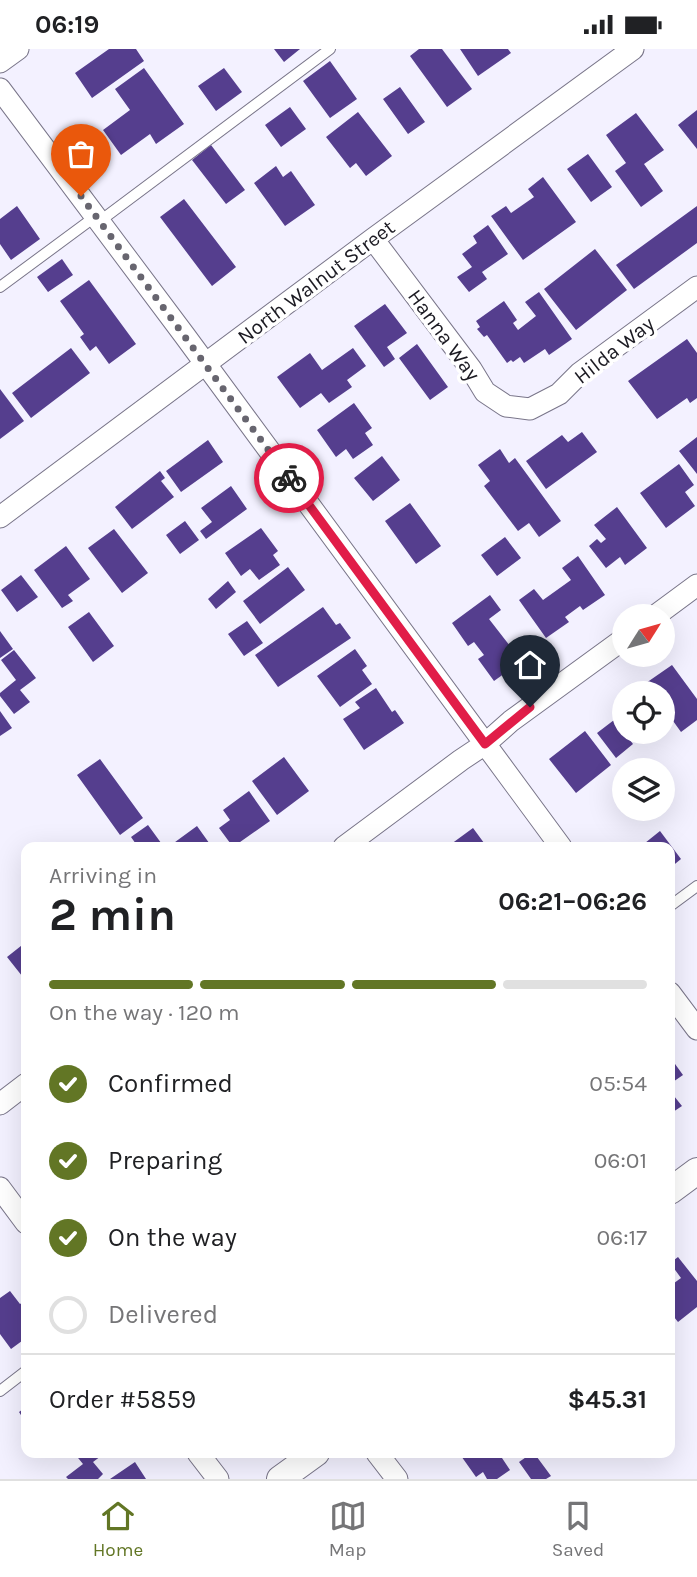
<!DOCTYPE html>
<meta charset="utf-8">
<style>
body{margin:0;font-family:Karla,sans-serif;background:#f2f2f2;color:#202124;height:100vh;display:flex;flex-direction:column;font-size:26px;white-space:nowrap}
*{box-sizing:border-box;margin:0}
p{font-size:23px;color:#757577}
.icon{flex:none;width:38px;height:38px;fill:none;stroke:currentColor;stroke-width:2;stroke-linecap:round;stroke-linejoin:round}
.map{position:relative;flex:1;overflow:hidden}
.sheet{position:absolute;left:21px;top:793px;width:654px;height:616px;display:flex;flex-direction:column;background:#fff;border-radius:14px;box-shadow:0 7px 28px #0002}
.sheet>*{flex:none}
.needle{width:46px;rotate:53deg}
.controls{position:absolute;left:612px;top:555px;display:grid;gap:14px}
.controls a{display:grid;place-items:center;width:63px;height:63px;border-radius:50%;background:#fff;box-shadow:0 7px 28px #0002;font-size:35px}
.pin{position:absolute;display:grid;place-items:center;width:60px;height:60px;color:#fff;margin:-72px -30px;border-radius:50% 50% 50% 0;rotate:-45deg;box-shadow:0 0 7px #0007}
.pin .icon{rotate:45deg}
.courier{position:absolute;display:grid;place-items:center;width:70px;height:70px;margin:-35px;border:5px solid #e11d48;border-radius:50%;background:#fff;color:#222;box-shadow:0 2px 9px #0007}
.headline em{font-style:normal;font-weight:700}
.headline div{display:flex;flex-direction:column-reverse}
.headline{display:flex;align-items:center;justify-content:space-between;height:119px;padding:0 28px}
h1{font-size:46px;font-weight:700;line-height:52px}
.bar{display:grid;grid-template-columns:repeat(4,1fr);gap:10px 7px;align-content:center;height:84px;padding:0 28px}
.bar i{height:9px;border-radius:5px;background:#e0e0e0}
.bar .current{background:#627625}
.bar p{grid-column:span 4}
.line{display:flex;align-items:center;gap:18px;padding:0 28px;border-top:2px solid #e0e0e0}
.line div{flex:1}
ol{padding:0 28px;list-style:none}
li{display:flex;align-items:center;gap:21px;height:77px}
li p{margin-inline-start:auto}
li .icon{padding:7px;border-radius:50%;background:#627625;color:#fff;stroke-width:4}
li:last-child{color:#757577}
li i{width:38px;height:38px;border:4px solid #e0e0e0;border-radius:50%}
.status{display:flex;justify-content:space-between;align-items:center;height:49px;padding:0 35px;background:#fff;direction:ltr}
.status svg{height:19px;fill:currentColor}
.tab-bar{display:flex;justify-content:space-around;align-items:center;height:98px;border-top:2px solid #e0e0e0;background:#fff;font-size:19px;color:#757577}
.tab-bar a{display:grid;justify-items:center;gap:4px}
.tab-bar .current{color:#627625}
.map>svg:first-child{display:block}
.building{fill:#553e8e}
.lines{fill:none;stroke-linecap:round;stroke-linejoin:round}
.service-casing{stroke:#797589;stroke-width:12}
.minor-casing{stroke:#797589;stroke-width:23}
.tertiary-casing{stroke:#797589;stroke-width:28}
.service{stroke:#fff;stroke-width:10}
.minor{stroke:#fff;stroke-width:21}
.tertiary{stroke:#fff;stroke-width:26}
.done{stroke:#67656f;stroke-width:7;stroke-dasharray:0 12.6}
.route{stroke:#e11d48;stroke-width:9}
.labels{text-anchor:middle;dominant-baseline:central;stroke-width:7;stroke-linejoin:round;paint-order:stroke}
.street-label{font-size:21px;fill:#1b1a22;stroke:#fff}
</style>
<div class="status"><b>06:19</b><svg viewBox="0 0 49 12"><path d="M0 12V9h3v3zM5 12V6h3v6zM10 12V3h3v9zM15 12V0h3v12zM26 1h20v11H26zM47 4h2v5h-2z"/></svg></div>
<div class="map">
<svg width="697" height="1430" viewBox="0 0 697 1430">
<rect width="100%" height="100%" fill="#f3f1ff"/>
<path class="building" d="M109,0H136L144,12L92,49L75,24Z
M274,0H300L284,13Z
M419,0H442L472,40L447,58L410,7Z
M460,0H508L511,4L478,27Z
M330,12L357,50L330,69L303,32Z
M144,19L184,75L156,95L150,85L121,106L103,81L130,61L115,40Z
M224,19L242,43L216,62L198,37Z
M400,38L425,73L408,85L383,50Z
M290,58L306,80L281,98L265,76Z
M697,61V100L678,76Z
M358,63L392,107L366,127L356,114L350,119L326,88Z
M636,64L664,101L644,115L663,142L641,158L615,122L626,114L606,86Z
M211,96L245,141L226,155L192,111Z
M588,105L612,138L591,153L567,120Z
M276,117L283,128L291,122L315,156L285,177L254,134Z
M543,128L576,173L523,211L491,167L506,157L511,164L534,148L528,140Z
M184,150L236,218L212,237L160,168Z
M17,157L40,190L11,211L0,195V170Z
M697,157V194L634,240L616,216Z
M488,176L508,205L482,223L487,230L469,243L457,228L472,218L462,205L477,194L473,187Z
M595,200L627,241L576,281L544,240Z
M62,210L73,226L48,243L37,228Z
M89,231L136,295L109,315L96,297L90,302L80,288L84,285L60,252Z
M539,243L572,290L549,306L545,300L524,314L520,308L513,313L511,311L507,314L487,286L484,288L477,280L480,278L476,272L504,252L517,271L513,274L518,281L536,267L525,253Z
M385,255L407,284L387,298L395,310L384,318L354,277Z
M687,290L697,304V349L690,354L687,349L657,370L628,332Z
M417,295L448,338L430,351L399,309Z
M71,299L90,324L31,369L12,344Z
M353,299L366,317L347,331L352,338L329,354L321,344L300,359L277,328L310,304L322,321Z
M0,340L24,372L0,390Z
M354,354L372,379L365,384L373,396L353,410L346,400L336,408L317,381Z
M582,383L597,403L546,440L526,412L562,386L568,393Z
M697,388V425L679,402Z
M208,391L223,413L181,443L166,422Z
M500,400L509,414L515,409L561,472L539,488L529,474L518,482L484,437L490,432L478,416Z
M382,407L400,431L373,452L354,429Z
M679,415L694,436L685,443L695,457L666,479L640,444Z
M160,422L165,429L161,432L174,448L132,480L115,458Z
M231,437L247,460L206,490L200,482L212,473L201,459Z
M410,454L441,497L416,515L385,472Z
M617,458L647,499L625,516L620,508L606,519L589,497L597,490L601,494L606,490L594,476Z
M185,472L199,491L180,505L166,486Z
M261,479L278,502L273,506L280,516L259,531L250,520L241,527L225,504Z
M114,480L148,524L122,544L88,499Z
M505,488L521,509L497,527L481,506Z
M66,497L90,530L68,546L73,552L62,559L34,521Z
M578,507L605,546L583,561L580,557L565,568L569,573L546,589L519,551L534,540L543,551L571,531L562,519Z
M288,518L305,541L260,575L243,552Z
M21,526L38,548L17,563L1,541Z
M228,532L236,543L216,560L208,550Z
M490,546L501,561L489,570L510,597L522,589L533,604L494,632L478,610L484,606L474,593L468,597L452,574Z
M323,558L336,576L340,574L351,589L278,638L255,606Z
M89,563L114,597L93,613L68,578Z
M247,572L263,594L244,607L228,585Z
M0,582L13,600L0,609Z
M355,600L367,617L362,621L372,635L340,658L317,627Z
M14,601L36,629L20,641L30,653L14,665L0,647V644L16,631L1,611Z
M672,616L697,650V671L681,683L663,658V644H653L646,634Z
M376,639L392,663L395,661L404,674L364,701L343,670L360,659L355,653Z
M0,662L12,679L0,687Z
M614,671L633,695L616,709L597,684Z
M585,682L611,716L576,744L549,710Z
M284,708L309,742L277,766L252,732Z
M100,710L143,769L120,786L77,726Z
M249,742L270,772L233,798L219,779L230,771L223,761Z
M148,776L164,798H138L131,788Z
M197,777L212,798H173L171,796Z
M473,779L487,798H447Z
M660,782L681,810L670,819V798H640Z
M26,893V932L7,908Z
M670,1008L683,1026L670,1035Z
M670,1042L682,1057L670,1065Z
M678,1208L697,1232V1258L678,1273L670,1263V1237L681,1229L670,1214Z
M10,1242L20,1255L25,1252L26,1254V1289L11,1300L0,1285V1249Z
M26,1358V1374L19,1363Z
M74,1404H105L93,1413L103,1425L98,1430H68L66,1428L83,1415Z
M459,1404H506L507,1406L502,1409L510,1421L497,1430H487L483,1423L476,1428Z
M532,1404H534L551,1427L546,1430H531L519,1413Z
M135,1413L146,1430H110Z"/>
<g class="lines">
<g class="service-casing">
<path id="service" d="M100,172L330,0
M0,238L96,167
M670,857L697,837
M0,1342L26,1322"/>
</g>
<g class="minor-casing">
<path id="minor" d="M0,13L18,0
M0,40L185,287L561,798
M373,190L471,320L485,343L506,357L530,360L559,345L580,324L697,238
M0,468L373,190L633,0
M655,567L697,536
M344,798L461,711L485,695L511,672L625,589
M670,944L697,980
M0,1055L26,1035
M0,1139L26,1174
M198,1404L218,1430
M377,1404L397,1430"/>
</g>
<g class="tertiary-casing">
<path id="tertiary" d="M670,1142L697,1122
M280,1430L316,1404"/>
</g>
<use href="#service" class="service"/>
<use href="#minor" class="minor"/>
<use href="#tertiary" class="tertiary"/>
</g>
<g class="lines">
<path class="done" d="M81,147L289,429"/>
<path class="route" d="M289,429L485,695L530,658"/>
</g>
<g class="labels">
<g class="street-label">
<text transform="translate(316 233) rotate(-37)">North Walnut Street</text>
<text transform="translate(444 286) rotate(54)">Hanna Way</text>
<text transform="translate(614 301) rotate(-38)">Hilda Way</text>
</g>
</g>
</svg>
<div class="controls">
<a><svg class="needle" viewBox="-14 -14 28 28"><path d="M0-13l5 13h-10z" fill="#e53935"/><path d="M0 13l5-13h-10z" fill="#757577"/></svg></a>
<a><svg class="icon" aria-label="locate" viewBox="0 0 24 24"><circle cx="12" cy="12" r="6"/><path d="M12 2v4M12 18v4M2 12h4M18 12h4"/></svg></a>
<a><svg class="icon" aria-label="layers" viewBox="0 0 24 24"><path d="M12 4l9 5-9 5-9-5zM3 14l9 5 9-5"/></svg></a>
</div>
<div class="pin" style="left:81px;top:147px;background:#ea580c"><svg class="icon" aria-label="bag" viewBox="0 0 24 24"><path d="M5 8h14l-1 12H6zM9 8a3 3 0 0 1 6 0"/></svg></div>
<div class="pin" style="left:530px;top:658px;background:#1f2937"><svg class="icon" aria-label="home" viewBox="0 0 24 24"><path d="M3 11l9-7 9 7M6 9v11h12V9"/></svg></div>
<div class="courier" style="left:289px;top:429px"><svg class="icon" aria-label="bike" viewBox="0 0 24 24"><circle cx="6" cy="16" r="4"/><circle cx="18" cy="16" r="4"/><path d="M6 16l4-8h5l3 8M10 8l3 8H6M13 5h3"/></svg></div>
<section class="sheet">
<div class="headline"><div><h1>2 min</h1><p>Arriving in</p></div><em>06:21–06:26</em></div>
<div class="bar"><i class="current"></i><i class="current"></i><i class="current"></i><i></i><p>On the way · 120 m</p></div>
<ol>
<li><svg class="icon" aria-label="check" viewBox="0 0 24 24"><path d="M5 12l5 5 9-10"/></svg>Confirmed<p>05:54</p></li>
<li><svg class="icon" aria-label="check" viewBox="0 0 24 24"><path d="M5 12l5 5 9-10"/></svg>Preparing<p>06:01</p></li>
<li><svg class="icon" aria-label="check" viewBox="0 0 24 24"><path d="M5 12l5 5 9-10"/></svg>On the way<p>06:17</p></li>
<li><i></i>Delivered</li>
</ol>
<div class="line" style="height:91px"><div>Order #5859</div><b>$45.31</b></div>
</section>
</div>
<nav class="tab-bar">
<a class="current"><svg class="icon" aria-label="home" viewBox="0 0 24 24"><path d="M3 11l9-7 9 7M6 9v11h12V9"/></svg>Home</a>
<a><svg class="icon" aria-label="map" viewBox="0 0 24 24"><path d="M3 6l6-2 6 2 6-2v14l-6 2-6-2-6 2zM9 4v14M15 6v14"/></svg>Map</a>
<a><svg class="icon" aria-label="saved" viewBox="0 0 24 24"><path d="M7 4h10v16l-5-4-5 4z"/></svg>Saved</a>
</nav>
